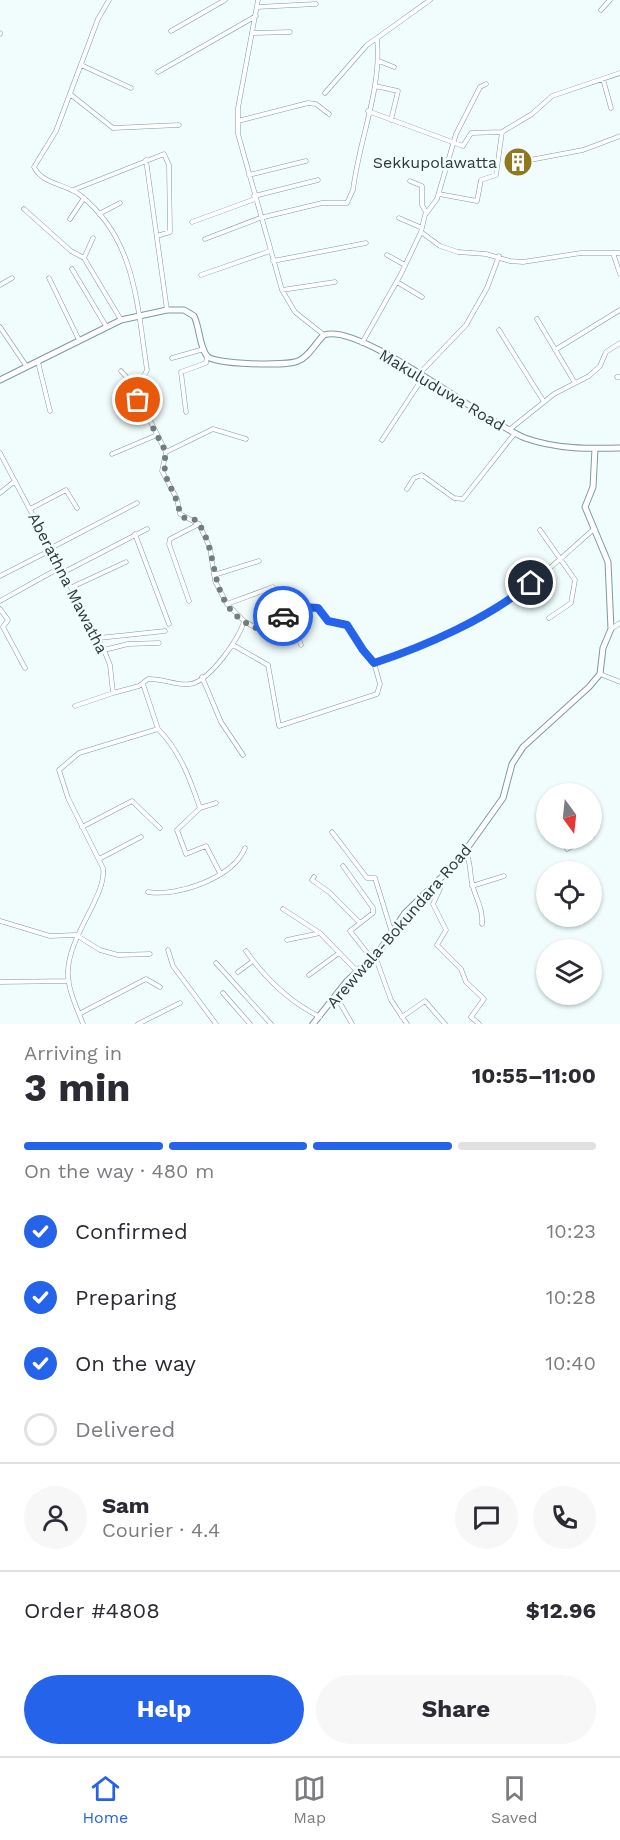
<!DOCTYPE html>
<meta charset="utf-8">
<style>
body{margin:0;font-family:"Work Sans",sans-serif;background:#f7f7f7;color:#2b2b33;height:100vh;display:flex;flex-direction:column;font-size:22px;white-space:nowrap}
*{box-sizing:border-box;margin:0}
p{font-size:20px;color:#7c7c81}
.icon{flex:none;width:33px;height:33px;fill:none;stroke:currentColor;stroke-width:2;stroke-linecap:round;stroke-linejoin:round}
.map{position:relative;height:1024px;overflow:hidden}
.drawer{display:flex;flex-direction:column;background:#fff;flex:1}
.drawer>*{flex:none}
.needle{width:39px;rotate:165deg}
.buttons{position:absolute;left:536px;top:783px;display:grid;gap:12px}
.buttons a{display:grid;place-items:center;width:66px;height:66px;border-radius:50%;background:#fff;box-shadow:0 2px 4px #0004;font-size:30px}
.pin{position:absolute;display:grid;place-items:center;width:51px;height:51px;color:#fff;margin:-26px;border:3px solid #fff;border-radius:50%;box-shadow:0 2px 6px #0007}
.courier{position:absolute;display:grid;place-items:center;width:60px;height:60px;margin:-30px;border:4px solid #2563eb;border-radius:50%;background:#fff;color:#222;box-shadow:0 2px 8px #0007}
.head em{font-style:normal;font-weight:700}
.head div{display:flex;flex-direction:column-reverse}
.head{display:flex;align-items:center;justify-content:space-between;height:102px;padding:0 24px}
h1{font-size:39px;font-weight:700;line-height:45px}
.bar{display:grid;grid-template-columns:repeat(4,1fr);gap:9px 6px;align-content:center;height:72px;padding:0 24px}
.bar i{height:8px;border-radius:4px;background:#e1e1e2}
.bar .current{background:#2563eb}
.bar p{grid-column:span 4}
.line{display:flex;align-items:center;gap:15px;padding:0 24px;border-top:2px solid #e1e1e2}
.line div{flex:1}
.round{display:grid;place-items:center;flex:none;width:63px;height:63px;border-radius:32px;background:#f7f7f7}
ol{padding:0 24px;list-style:none}
li{display:flex;align-items:center;gap:18px;height:66px}
li p{margin-inline-start:auto}
li .icon{padding:6px;border-radius:50%;background:#2563eb;color:#fff;stroke-width:4}
li:last-child{color:#7c7c81}
li i{width:33px;height:33px;border:3px solid #e1e1e2;border-radius:50%}
.cta{display:flex;gap:12px;margin-top:auto;padding:12px 24px}
.cta a{flex:1;height:69px;border-radius:36px;background:#2563eb;color:#fff;font-size:24px;font-weight:700;line-height:69px;text-align:center}
.cta a+a{background:#f7f7f7;color:#2b2b33}
.menu{display:flex;justify-content:space-around;align-items:center;height:84px;border-top:2px solid #e1e1e2;background:#fff;font-size:16px;color:#7c7c81}
.menu a{display:grid;justify-items:center;gap:3px}
.menu .current{color:#2563eb}
.map>svg:first-child{display:block}
.lines{fill:none;stroke-linecap:round;stroke-linejoin:round}
.street-casing{stroke:#7f9b9d;stroke-width:5}
.secondary-casing{stroke:#7f9b9d;stroke-width:7}
.street{stroke:#fff;stroke-width:4}
.secondary{stroke:#fff;stroke-width:5}
.done{stroke:#727e7e;stroke-width:6;stroke-dasharray:0 10.8}
.route{stroke:#2563eb;stroke-width:8}
.labels{text-anchor:middle;dominant-baseline:central;stroke-width:5;stroke-linejoin:round;paint-order:stroke}
.poi-label{font-size:16px;fill:#2d393a;stroke:#f1fdfd;text-anchor:end}
.street-label{font-size:16px;fill:#2d393a;stroke:#f1fdfd}
</style>
<div class="map">
<svg width="620" height="1024" viewBox="0 0 620 1024">
<rect width="100%" height="100%" fill="#f1fdfd"/>
<g class="lines">
<g class="street-casing">
<path id="street" d="M109,0L98,19L56,131L34,167C42,184 66,184 80,195C136,239 137,305 147,370L144,376L130,381
M258,0L238,108V134L282,290L295,312L324,335
M257,7L316,4
M601,10L610,0
M171,31L225,0
M0,33V34
M253,33L290,32
M379,61L394,67
M81,65L131,88
M158,72L256,16
M603,79L611,108
M375,86L398,91L391,120
M325,93L367,45L377,38
M70,94L113,128L179,125
M368,111L463,146L471,133L502,132L532,114L552,96L620,73
M238,121L308,103L316,104L329,114
M146,160L167,310
M530,160L583,150L620,136
M249,175L306,161
M410,181L422,186V205L426,212
M73,190L164,154L169,165L170,232L157,236
M439,194L477,201L481,180L496,175L502,132
M254,196L318,180
M24,209L71,251L84,258L121,320
M99,214L120,203
M399,218L422,228
M70,219L84,198
M192,222L255,199
M421,232L440,246L458,252L486,254L510,261L523,262L581,253H620
M205,239L260,218L322,203H347L353,190C359,139 382,90 377,38L430,0
M613,253L620,274
M387,255L405,265
M84,258L93,238
M273,261L366,243
M72,269L106,326
M201,275L270,251
M49,278L79,340
M397,282L422,297
M0,285L12,278
M282,290L335,282
M537,319L575,383
M0,327L27,367
M499,330L544,402
M362,343L401,274L421,232L425,215L437,199L456,134L480,87L486,84
M555,350L620,310
M172,358L204,349
M38,362L50,411
M420,373L466,325L487,288L499,256
M617,377H620
M186,412L181,372L206,363L207,356
M509,430L554,394L589,376L600,366L606,352L620,343
M382,440L424,376
M166,452L213,429L246,439
M0,453L104,650L110,665L113,693L139,686L148,679C162,678 176,686 190,684C209,682 240,638 244,621L227,604L215,581L210,548L199,524L180,514L177,499L162,471L166,452L130,381L121,371
M112,454L157,435
M407,489L414,478L422,475L454,498L463,499L515,433
M0,493L15,481
M30,509L66,490L77,508
M540,530L575,580L571,603L549,618
M135,534L169,624
M51,548L137,503
M64,572L147,529
M214,575L259,561
M0,576L51,550
M72,587L126,562
M0,601L61,567
M189,601L169,544L170,539L199,524
M227,604L273,587
M0,609L8,620L3,627L25,668
M290,612L301,645
M244,621L256,628L303,607L318,608L328,620L347,625L363,650L374,663C423,647 478,623 520,592C546,573 570,550 594,529
M611,629L620,623
M99,638L165,631
M233,645L268,665L279,726L377,694L380,684L374,663
M104,650L128,644L159,643
M600,674L620,682
M202,677L221,722L243,755
M143,684L158,729
M75,706L113,693
M216,803L200,808L177,830L186,854L206,846L220,873
M82,827L132,801L160,828
M332,832L367,878H375L392,933
M591,836H592
M567,849L585,838
M465,850C472,863 469,875 473,887C477,901 483,909 482,924
M99,859L141,837
M343,866L373,908V913L350,931L372,959
M314,877L312,880L329,892L360,923
M439,880L440,889L433,904L446,930L437,945L461,969L466,982L484,999L471,1017L479,1024
M472,886L504,876
M148,892C177,897 233,878 245,848
M283,909L320,933
M0,921L50,936L76,935L100,950L118,955L150,954
M287,940L320,933L357,971
M168,950L173,966L216,1024
M246,951C265,978 290,1002 320,1017
M375,956L391,1000L407,1024
M216,963L271,1024
M238,972L253,961
M309,975L339,953
M0,982L69,981
M223,993L250,1024
M336,996L352,1024
M79,1014L146,979L160,987
M402,1017L425,1001L445,1024
M83,1024C77,1008 67,988 68,971C69,935 107,895 103,868L68,798L59,770L79,753L158,729C180,751 190,779 200,808
M138,1024L180,1003"/>
</g>
<g class="secondary-casing">
<path id="secondary" d="M0,380L121,320L167,310H184L194,316C200,328 199,346 207,356C214,365 288,366 298,361C309,357 316,342 324,335C361,322 484,422 525,438C556,449 588,449 620,448
M313,1024L347,981L380,950L405,913L458,861L503,798L512,764L523,747L589,687L600,674L603,648L611,629L608,562L585,507L593,487L595,449"/>
</g>
<use href="#street" class="street"/>
<use href="#secondary" class="secondary"/>
</g>
<g class="lines">
<path class="done" d="M138,400L166,452C160,483 175,485 180,514L186,519L196,520C223,554 203,605 256,628L283,616"/>
<path class="route" d="M283,616L303,607L318,608L328,621L347,625L363,650L374,663C426,646 489,618 531,583"/>
</g>
<defs>
<g id="building-disc" transform="scale(1.5)"><circle r="9.5" fill="#8f781e" stroke="#f1fdfd"/><path d="M-4-6H4V6H1V3H-1V6H-4ZM-2.5-4.3h1.7v1.8h-1.7ZM.8-4.3h1.7v1.8H.8ZM-2.5-1h1.7V.8h-1.7ZM.8-1h1.7V.8H.8Z" fill="#fff"/></g>
</defs>
<g fill-rule="evenodd">
<use href="#building-disc" x="518" y="162"/>
</g>
<g class="labels">
<g class="poi-label">
<text x="497" y="162">Sekkupolawatta</text>
</g>
<g class="street-label">
<text transform="translate(442 390) rotate(31)">Makuluduwa Road</text>
<text transform="translate(68 583) rotate(63)">Aberathna Mawatha</text>
<text transform="translate(399 926) rotate(-49)">Arewwala-Bokundara Road</text>
</g>
</g>
</svg>
<div class="buttons">
<a><svg class="needle" viewBox="-14 -14 28 28"><path d="M0-13l5 13h-10z" fill="#e53935"/><path d="M0 13l5-13h-10z" fill="#7c7c81"/></svg></a>
<a><svg class="icon" aria-label="locate" viewBox="0 0 24 24"><circle cx="12" cy="12" r="6"/><path d="M12 2v4M12 18v4M2 12h4M18 12h4"/></svg></a>
<a><svg class="icon" aria-label="layers" viewBox="0 0 24 24"><path d="M12 4l9 5-9 5-9-5zM3 14l9 5 9-5"/></svg></a>
</div>
<div class="pin" style="left:138px;top:400px;background:#ea580c"><svg class="icon" aria-label="bag" viewBox="0 0 24 24"><path d="M5 8h14l-1 12H6zM9 8a3 3 0 0 1 6 0"/></svg></div>
<div class="pin" style="left:531px;top:583px;background:#1f2937"><svg class="icon" aria-label="home" viewBox="0 0 24 24"><path d="M3 11l9-7 9 7M6 9v11h12V9"/></svg></div>
<div class="courier" style="left:283px;top:616px"><svg class="icon" aria-label="car" viewBox="0 0 24 24"><path d="M5 17H2v-5l4-1 3-4h7l3 4 3 1v5h-3M9 17h6M6 11h13"/><circle cx="7" cy="17" r="2"/><circle cx="17" cy="17" r="2"/></svg></div>
</div>
<section class="drawer">
<div class="head"><div><h1>3 min</h1><p>Arriving in</p></div><em>10:55–11:00</em></div>
<div class="bar"><i class="current"></i><i class="current"></i><i class="current"></i><i></i><p>On the way · 480 m</p></div>
<ol>
<li><svg class="icon" aria-label="check" viewBox="0 0 24 24"><path d="M5 12l5 5 9-10"/></svg>Confirmed<p>10:23</p></li>
<li><svg class="icon" aria-label="check" viewBox="0 0 24 24"><path d="M5 12l5 5 9-10"/></svg>Preparing<p>10:28</p></li>
<li><svg class="icon" aria-label="check" viewBox="0 0 24 24"><path d="M5 12l5 5 9-10"/></svg>On the way<p>10:40</p></li>
<li><i></i>Delivered</li>
</ol>
<div class="line" style="height:108px"><a class="round"><svg class="icon" aria-label="person" viewBox="0 0 24 24"><circle cx="12" cy="8" r="4"/><path d="M4 21q1-7 8-7t8 7"/></svg></a><div><b>Sam</b><p>Courier · 4.4</p></div><a class="round"><svg class="icon" aria-label="chat" viewBox="0 0 24 24"><path d="M4 5h16v11H9l-5 4z"/></svg></a><a class="round"><svg class="icon" aria-label="phone" viewBox="0 0 24 24"><path d="M5 4h4l2 5-3 2q2 4 5 5l2-3 5 2v4C11 20 4 13 5 4z"/></svg></a></div>
<div class="line" style="height:78px"><div>Order #4808</div><b>$12.96</b></div>
<div class="cta"><a>Help</a><a>Share</a></div>
</section>
<nav class="menu">
<a class="current"><svg class="icon" aria-label="home" viewBox="0 0 24 24"><path d="M3 11l9-7 9 7M6 9v11h12V9"/></svg>Home</a>
<a><svg class="icon" aria-label="map" viewBox="0 0 24 24"><path d="M3 6l6-2 6 2 6-2v14l-6 2-6-2-6 2zM9 4v14M15 6v14"/></svg>Map</a>
<a><svg class="icon" aria-label="saved" viewBox="0 0 24 24"><path d="M7 4h10v16l-5-4-5 4z"/></svg>Saved</a>
</nav>
